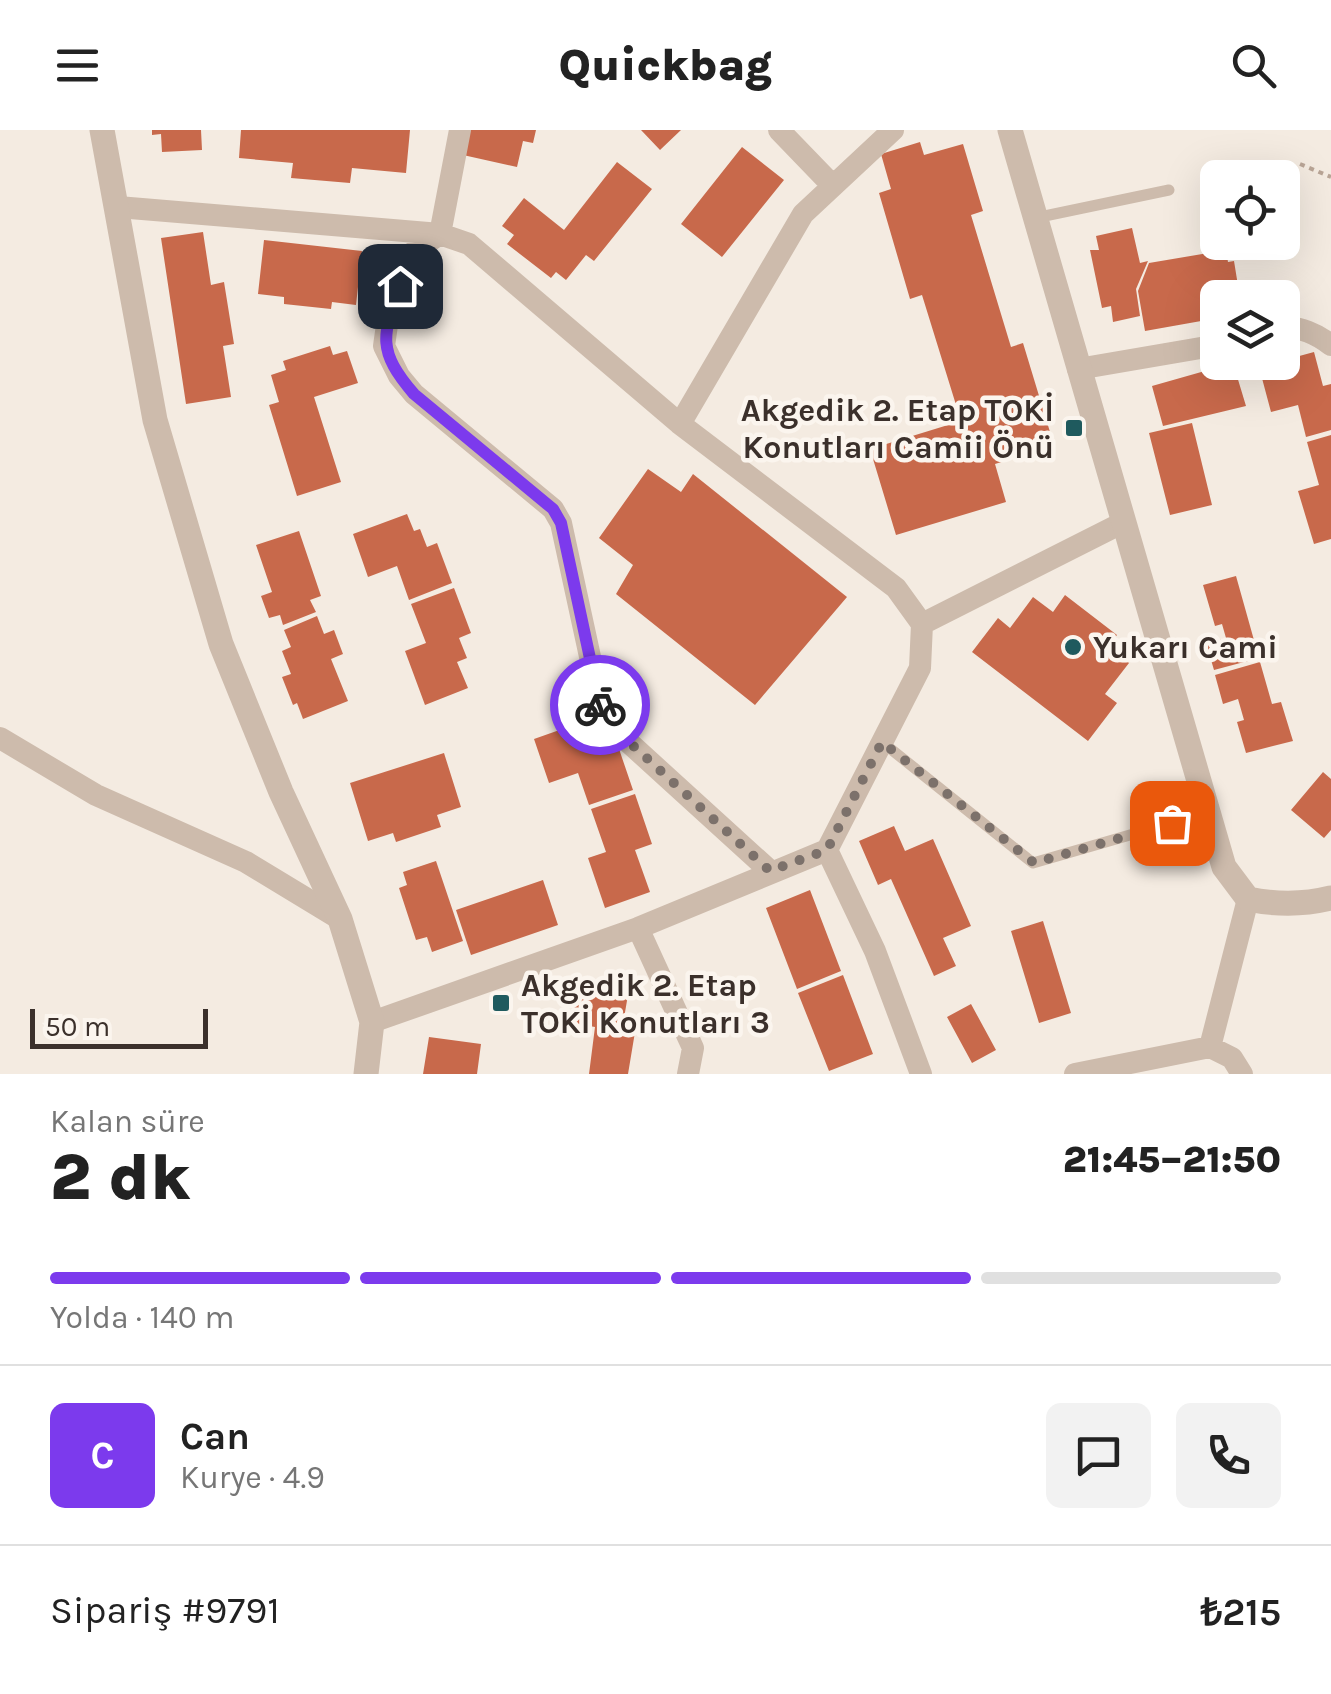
<!DOCTYPE html>
<html lang="tr">
<meta charset="utf-8">
<style>
body{margin:0;font-family:Karla,sans-serif;background:#f2f2f2;color:#222;height:100vh;display:flex;flex-direction:column;font-size:38px;white-space:nowrap}
*{box-sizing:border-box;margin:0}
p{font-size:32px;color:#767676}
.icon{flex:none;width:55px;height:55px;fill:none;stroke:currentColor;stroke-width:2;stroke-linecap:round;stroke-linejoin:round}
.map{position:relative;height:944px;overflow:hidden}
.sheet{display:flex;flex-direction:column;background:#fff;flex:1}
.sheet>*{flex:none}
.fabs{position:absolute;left:1200px;top:30px;display:grid;gap:20px}
.fabs a{display:grid;place-items:center;width:100px;height:100px;border-radius:15px;background:#fff;box-shadow:0 10px 40px #0002;font-size:50px}
.scale{position:absolute;left:30px;bottom:25px;width:178px;box-sizing:border-box;padding-left:10px;border:5px solid #3b302b;border-top:0;font-size:28px;line-height:35px;white-space:nowrap;color:#3b302b;-webkit-text-stroke:8px #fbf5ee;paint-order:stroke}
.pin{position:absolute;display:grid;place-items:center;width:85px;height:85px;color:#fff;margin:-42px;border-radius:20px;box-shadow:0 5px 15px #0006}
.courier{position:absolute;display:grid;place-items:center;width:100px;height:100px;margin:-50px;border:8px solid #7c3aed;border-radius:50%;background:#fff;color:#222;box-shadow:0 2px 12px #0007}
.headline em{font-style:normal;font-weight:800}
.headline div{display:flex;flex-direction:column-reverse}
.headline{display:flex;align-items:center;justify-content:space-between;height:170px;padding:0 50px}
h1{font-size:65px;font-weight:800;line-height:75px}
.bar{display:grid;grid-template-columns:repeat(4,1fr);gap:15px 10px;align-content:center;height:120px;padding:0 50px}
.bar i{height:12px;border-radius:8px;background:#e0e0e0}
.bar .selected{background:#7c3aed}
.bar p{grid-column:span 4}
.line{display:flex;align-items:center;gap:25px;padding:0 50px;border-top:2px solid #e0e0e0}
.line div{flex:1}
.round{display:grid;place-items:center;flex:none;width:105px;height:105px;border-radius:15px;background:#f2f2f2}
header{display:flex;justify-content:space-between;align-items:center;height:130px;padding:0 50px;background:#fff;font-size:45px;font-weight:800}
.map>svg:first-child{display:block}
.building{fill:#c8694b}
.lines{fill:none;stroke-linecap:round;stroke-linejoin:round}
.path{stroke:#b9a596;stroke-width:4;stroke-dasharray:5 5;stroke-linecap:butt}
.service{stroke:#cdbbac;stroke-width:11}
.minor{stroke:#cdbbac;stroke-width:22}
.tertiary{stroke:#cdbbac;stroke-width:25}
.done{stroke:#7c716b;stroke-width:10;stroke-dasharray:0 18}
.route{stroke:#7c3aed;stroke-width:12}
.poi-dot{fill:#1f5a5e;stroke:#fbf5ee;stroke-width:4}
.labels{text-anchor:middle;dominant-baseline:central;stroke-width:9;stroke-linejoin:round;paint-order:stroke}
.poi-label{font-size:32px;font-weight:bold;fill:#3b302b;stroke:#fbf5ee;text-anchor:start}
</style>
<header><svg class="icon" aria-label="menu" viewBox="0 0 24 24"><path d="M4 6h16M4 12h16M4 18h16"/></svg>Quickbag<svg class="icon" aria-label="search" viewBox="0 0 24 24"><circle cx="10" cy="10" r="6"/><path d="M15 15l6 6"/></svg></header>
<div class="map">
<svg width="1331" height="944" viewBox="0 0 1331 944">
<rect width="100%" height="100%" fill="#f4ebe1"/>
<path class="building" d="M152,0H201L202,20L162,22L161,4L152,5Z
M241,0H410L406,43L352,38L350,53L291,48L293,33L239,28Z
M469,0H536L533,13L523,11L517,37L463,25Z
M641,0H681L660,20Z
M920,12L924,25L963,14L983,81L971,85L1011,217L1023,213L1050,302L1038,305L1043,319L995,334L1006,372L896,405L870,319L961,291L922,165L910,169L879,63L891,59L881,24Z
M742,17L784,50L722,127L681,94Z
M617,32L652,59L594,131L586,125L566,150L556,142L551,148L507,114L514,105L502,96L524,68L564,100Z
M1132,98L1140,133L1148,131L1136,159L1140,186L1113,192L1111,176L1102,178L1090,120H1099L1096,106Z
M203,102L211,155L224,152L234,214L223,216L231,267L186,274L161,108Z
M264,110L362,121L356,175L332,172L331,179L284,174V167L258,164Z
M1226,120L1228,132L1234,131L1240,168H1218V188L1145,201L1138,161L1149,133Z
M330,216L333,225L347,221L358,253L314,267L341,352L297,366L269,275L279,272L271,245L286,240L283,231Z
M1314,222L1323,256L1331,254V300L1306,307L1298,275L1271,282L1259,237Z
M1233,233L1246,276L1163,296L1152,256Z
M1192,293L1212,375L1170,385L1149,303Z
M1331,305V409L1314,414L1298,361L1319,355L1307,312Z
M648,339L681,362L693,344L847,467L755,575L616,464L633,435L599,408Z
M407,384L414,401L420,399L427,417L437,413L452,453L409,470L397,436L368,447L353,404Z
M299,401L321,466L310,470L316,482L283,495L280,485L269,488L261,466L272,462L256,415Z
M1236,446L1259,528L1214,540L1206,513L1226,508L1222,494L1215,496L1203,455Z
M454,458L471,503L459,508L467,528L457,532L468,558L425,575L405,521L426,513L411,474Z
M1065,465L1117,505L1107,517L1129,533L1105,564L1117,573L1088,611L972,522L998,488L1010,498L1033,467L1053,482Z
M317,486L324,504L334,500L343,524L331,529L348,571L303,589L297,573L293,575L282,547L291,544L282,521L291,517L284,500Z
M1260,532L1272,574L1281,572L1293,611L1246,623L1237,592L1244,590L1238,569L1223,574L1215,545Z
M585,591L596,623L618,616L633,660L589,675L578,643L549,653L534,609Z
M444,623L461,677L437,685L441,697L396,712L393,703L368,711L350,653Z
M1323,642L1331,649V700L1324,708L1291,680Z
M635,664L652,714L635,720L650,762L605,778L588,728L606,722L591,679Z
M894,696L905,721L933,709L971,796L943,808L956,836L934,846L891,749L878,755L859,711Z
M436,731L463,811L432,822L427,807L416,810L399,758L407,755L403,742Z
M543,750L558,795L471,825L456,780Z
M810,760L841,841L797,859L766,778Z
M1043,791L1071,883L1039,893L1011,801Z
M843,845L873,924L829,941L798,863Z
M579,851L629,859L623,894L636,896L628,944H589L595,897L572,893Z
M971,874L996,920L972,933L947,887Z
M429,907L481,914L477,944H423Z"/>
<g class="lines">
<path class="path" d="M1300,34L1331,47"/>
<path class="service" d="M1035,88L1169,60
M882,612L1033,733L1206,683"/>
<path class="minor" d="M460,0L440,104L412,123L388,188L384,216L399,246L414,264L553,379L561,393L602,582L615,600L770,741
M779,0L833,56
M118,77L440,104L469,114L680,294L896,458L922,494L920,538L827,720L638,798L372,892
M1282,199C1299,195 1318,205 1331,215
M1078,239L1218,215
M680,294L803,84L893,0
M922,494L1122,393
M0,608L96,665L246,732L340,789
M827,720L875,821L921,944
M638,798L693,918L688,944
M1210,917L1248,769
M1075,944L1210,917L1232,928L1242,944"/>
<path class="tertiary" d="M102,0L155,290L221,514L281,662L340,789L372,892L366,944
M1010,0L1224,737L1248,769C1277,775 1303,775 1331,768"/>
</g>
<g class="lines">
<path class="done" d="M600,575L616,600L770,741L827,720L882,612L1034,733L1172,693"/>
<path class="route" d="M400,156C382,206 377,221 414,264L553,379L561,393L600,575"/>
</g>
<g class="poi-dot">
<rect x="1064" y="288" width="20" height="20" rx="5"/>
<circle cx="1073" cy="517" r="10"/>
<rect x="491" y="863" width="20" height="20" rx="5"/>
</g>
<g class="labels">
<g class="poi-label">
<text x="1054" y="280" text-anchor="end">Akgedik 2. Etap TOKİ<tspan x="1054" dy="37">Konutları Camii Önü</tspan></text>
<text x="1093" y="517">Yukarı Cami</text>
<text x="521" y="855">Akgedik 2. Etap<tspan x="521" dy="37">TOKİ Konutları 3</tspan></text>
</g>
</g>
</svg>
<div class="fabs">
<a><svg class="icon" aria-label="locate" viewBox="0 0 24 24"><circle cx="12" cy="12" r="6"/><path d="M12 2v4M12 18v4M2 12h4M18 12h4"/></svg></a>
<a><svg class="icon" aria-label="layers" viewBox="0 0 24 24"><path d="M12 4l9 5-9 5-9-5zM3 14l9 5 9-5"/></svg></a>
</div>
<div class="scale">50 m</div>
<div class="pin" style="left:1172px;top:693px;background:#ea580c"><svg class="icon" aria-label="bag" viewBox="0 0 24 24"><path d="M5 8h14l-1 12H6zM9 8a3 3 0 0 1 6 0"/></svg></div>
<div class="pin" style="left:400px;top:156px;background:#1f2937"><svg class="icon" aria-label="home" viewBox="0 0 24 24"><path d="M3 11l9-7 9 7M6 9v11h12V9"/></svg></div>
<div class="courier" style="left:600px;top:575px"><svg class="icon" aria-label="bike" viewBox="0 0 24 24"><circle cx="6" cy="16" r="4"/><circle cx="18" cy="16" r="4"/><path d="M6 16l4-8h5l3 8M10 8l3 8H6M13 5h3"/></svg></div>
</div>
<section class="sheet">
<div class="headline"><div><h1>2 dk</h1><p>Kalan süre</p></div><em>21:45–21:50</em></div>
<div class="bar"><i class="selected"></i><i class="selected"></i><i class="selected"></i><i></i><p>Yolda · 140 m</p></div>
<div class="line" style="height:180px"><b class="round" style="background:#7c3aed;color:#fff">C</b><div><b>Can</b><p>Kurye · 4.9</p></div><a class="round"><svg class="icon" aria-label="chat" viewBox="0 0 24 24"><path d="M4 5h16v11H9l-5 4z"/></svg></a><a class="round"><svg class="icon" aria-label="phone" viewBox="0 0 24 24"><path d="M5 4h4l2 5-3 2q2 4 5 5l2-3 5 2v4C11 20 4 13 5 4z"/></svg></a></div>
<div class="line" style="height:130px"><div>Sipariş #9791</div><b>₺215</b></div>
</section>
